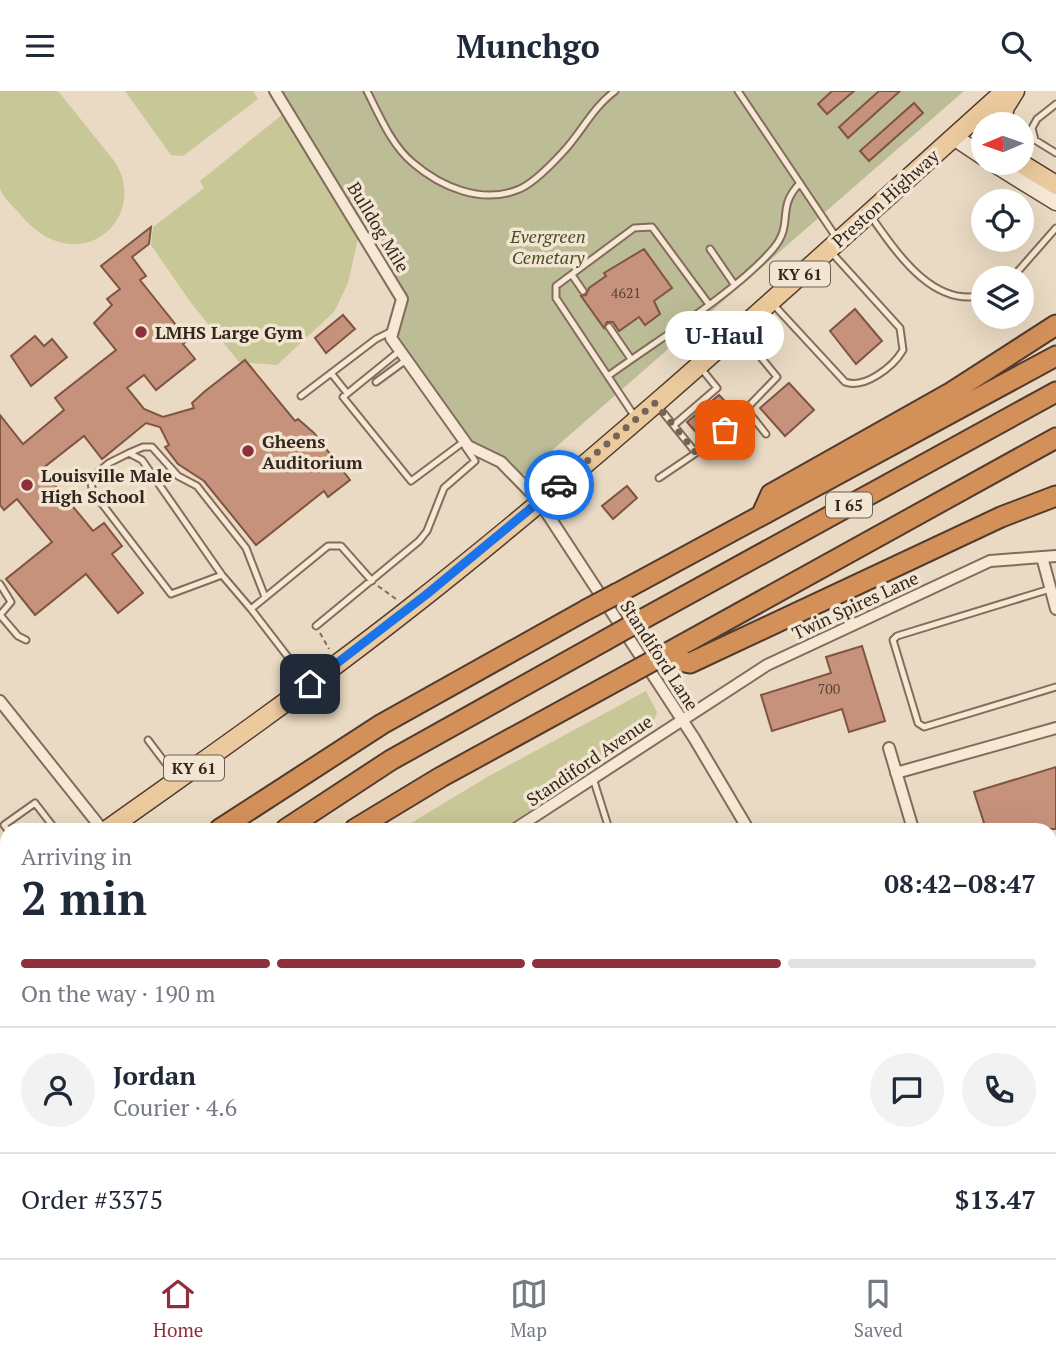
<!DOCTYPE html>
<meta charset="utf-8">
<style>
body{margin:0;font-family:"PT Serif",serif;background:#f2f2f3;color:#1f2937;height:100vh;display:flex;flex-direction:column;font-size:26px;white-space:nowrap}
*{box-sizing:border-box;margin:0}
p{font-size:23px;color:#747a83}
.icon{flex:none;width:38px;height:38px;fill:none;stroke:currentColor;stroke-width:2;stroke-linecap:round;stroke-linejoin:round}
.map{position:relative;flex:1;overflow:hidden}
.side{position:absolute;left:0px;top:732px;width:1057px;height:436px;display:flex;flex-direction:column;background:#fff;border-radius:21px 21px 0 0;box-shadow:0 7px 28px #0002}
.side>*{flex:none}
.needle{width:46px;rotate:268deg}
.buttons{position:absolute;left:971px;top:21px;display:grid;gap:14px}
.buttons a{display:grid;place-items:center;width:63px;height:63px;border-radius:50%;background:#fff;box-shadow:0 7px 28px #0002;font-size:35px}
.pin{position:absolute;display:grid;place-items:center;width:60px;height:60px;color:#fff;margin:-30px;border-radius:14px;box-shadow:0 4px 10px #0006}
.courier{position:absolute;display:grid;place-items:center;width:70px;height:70px;margin:-35px;border:5px solid #1a73e8;border-radius:50%;background:#fff;color:#222;box-shadow:0 2px 9px #0007}
.bubble{position:absolute;height:49px;border-radius:24px;background:#fff;box-shadow:0 7px 28px #0002;font-size:23px;font-weight:600;line-height:49px;text-align:center}
.overview em{font-style:normal;font-weight:600}
.overview div{display:flex;flex-direction:column-reverse}
.overview{display:flex;align-items:center;justify-content:space-between;height:119px;padding:0 21px}
h1{font-size:46px;font-weight:600;line-height:52px}
.bar{display:grid;grid-template-columns:repeat(4,1fr);gap:10px 7px;align-content:center;height:84px;padding:0 21px}
.bar i{height:9px;border-radius:5px;background:#e0e1e3}
.bar .selected{background:#8d303b}
.bar p{grid-column:span 4}
.line{display:flex;align-items:center;gap:18px;padding:0 21px;border-top:2px solid #e0e1e3}
.line div{flex:1}
.round{display:grid;place-items:center;flex:none;width:74px;height:74px;border-radius:37px;background:#f2f2f3}
header{display:flex;justify-content:space-between;align-items:center;height:91px;padding:0 21px;background:#fff;font-size:32px;font-weight:600}
.menu{display:flex;justify-content:space-around;align-items:center;height:98px;border-top:2px solid #e0e1e3;background:#fff;font-size:19px;color:#747a83}
.menu a{display:grid;justify-items:center;gap:4px}
.menu .selected{color:#8d303b}
.map>svg:first-child{display:block}
.green{fill:#c7c798}
.cemetery{fill:#bcbd96}
.lines{fill:none;stroke-linecap:round;stroke-linejoin:round}
.taxiway{stroke:#8f8070;stroke-width:30}
.building{fill:#c6927b;stroke:#805443;stroke-width:2}
.lane-casing{stroke:#836c5b;stroke-width:9}
.street-casing{stroke:#836c5b;stroke-width:14}
.secondary-casing{stroke:#654d3e;stroke-width:19}
.primary-casing{stroke:#513b2f;stroke-width:21}
.highway-casing{stroke:#513b2f;stroke-width:23}
.path{stroke:#836c5b;stroke-width:2;stroke-dasharray:5 3.5;stroke-linecap:butt}
.lane{stroke:#f6e8d5;stroke-width:5}
.street{stroke:#f6e8d5;stroke-width:10}
.secondary{stroke:#f6e8d5;stroke-width:16}
.primary{stroke:#ebca9d;stroke-width:18}
.highway{stroke:#d49059;stroke-width:19}
.highway-bridge-casing{stroke:#513b2f;stroke-width:23;stroke-linecap:butt}
.highway-bridge{stroke:#d49059;stroke-width:19}
.done{stroke:#746558;stroke-width:7;stroke-dasharray:0 12.6}
.route{stroke:#1a73e8;stroke-width:9}
.poi-dot{fill:#8d303b;stroke:#f2e5d2;stroke-width:2.5}
.labels{text-anchor:middle;dominant-baseline:central;stroke-width:7;stroke-linejoin:round;paint-order:stroke}
.number-label{font-size:14px;fill:#584135}
.shield{fill:#f2e5d2;stroke:#6d5f54;stroke-width:2}
.shield-label{font-size:16px;font-weight:bold;fill:#34261e}
.street-label{font-size:18px;fill:#34261e;stroke:#f2e5d2}
.park-label{font-size:18px;font-style:italic;fill:#494f26;stroke:#f2e5d2}
.poi-label{font-size:18px;font-weight:bold;fill:#34261e;stroke:#f2e5d2;text-anchor:start}
</style>
<header><svg class="icon" aria-label="menu" viewBox="0 0 24 24"><path d="M4 6h16M4 12h16M4 18h16"/></svg>Munchgo<svg class="icon" aria-label="search" viewBox="0 0 24 24"><circle cx="10" cy="10" r="6"/><path d="M15 15l6 6"/></svg></header>
<div class="map">
<svg width="1056" height="1167" viewBox="0 0 1056 1167">
<rect width="100%" height="100%" fill="#eadac3"/>
<path class="green" d="M0,0H58L115,71C151,129 76,192 20,123C14,116 2,106 0,97C0,80 0,21 0,0Z
M125,0H253L258,8L183,65L171,64Z
M283,23L359,143L348,192L334,221L277,274L239,271L191,212L151,154L153,136L204,97L200,90Z
M646,600L657,621L651,637L503,738H401L489,685Z
M7,1058V1160H41L43,1167H0V1064Z"/>
<path class="cemetery" d="M275,0H964L518,389L468,355L391,247L402,208Z"/>
<g class="lines">
<path class="taxiway" d="M480,1160L482,1167"/>
</g>
<path class="building" d="M832,0H854L827,23L818,13Z
M879,0H900L848,47L839,36Z
M914,12L923,22L869,70L860,60Z
M151,136L149,153L132,166L146,185L140,189L188,249L183,253L195,268L156,299L144,284L127,297L144,318L163,326L194,317L192,312L204,301L245,269L295,330L298,328L314,342L350,389L328,406L324,400L256,454L204,390L178,373L165,356L169,354L160,336L146,332L102,368L84,345L42,378L93,440L104,432L122,455L112,463L143,502L118,522L86,483L35,524L6,488L52,451L17,408L4,419L0,414V324L23,353L64,319L55,307L116,259L94,232L112,214L107,208L120,198L101,175Z
M644,158L672,197L654,210L660,223L645,234L639,226L619,240L613,231H607L604,237L581,205L586,204L589,197L606,185L604,182Z
M855,218L882,250L856,273L830,240Z
M343,224L355,238L326,262L315,247Z
M35,245L44,255L52,248L67,266L31,295L11,265Z
M789,292L814,319L785,345L760,317Z
M719,304L733,319L701,347L687,331Z
M627,395L637,407L613,428L602,415Z
M862,555L885,630L849,641L842,618L772,640L761,604L831,582L826,566Z
M1056,676V738H986L974,701Z"/>
<g class="lines">
<g class="lane-casing">
<path id="lane" d="M367,0C379,24 392,55 413,72C441,96 481,113 517,99C532,94 552,73 563,61C581,42 593,16 615,0
M738,0L836,146
M1056,13L1037,28L1032,37L1035,49L1056,62
M870,124C895,159 932,218 984,204
M710,158L734,193
M572,184L583,200
M1012,187L1056,137
M772,212L845,291C865,298 893,276 903,259L900,237L832,162
M609,236L631,268
M741,242L777,286L746,318L766,343
M396,263L343,306L411,390L462,352
M331,282L347,302
M608,285C656,250 735,202 773,158C795,132 775,118 800,92
M376,291L402,272
M301,305L376,248L392,240
M657,314L696,362L725,339
M635,326L556,207V195L634,137L652,136L708,212
M735,328L746,318
M674,334L717,297L700,276
M129,362L143,356H152L178,385L197,395L246,457L265,506
M659,387L696,362
M222,484L142,369L129,362L109,372L90,388L93,401L171,503L222,484L251,518
M0,493L11,511L0,524
M1050,498L897,545L893,549L918,632L924,636L1056,596
M0,524L18,545L26,549
M316,535L419,450L427,440L444,397L475,370L466,357
M308,592L251,518L328,455H341L372,490
M148,649L176,686
M593,687L609,738
M7,738L4,734L35,712L55,738
M615,1160L617,1167
M713,1160L715,1167
M864,1160L866,1167
M679,1167L689,1160"/>
</g>
<g class="street-casing">
<path id="street" d="M275,0L402,208L391,247L468,355L501,371L539,410L694,647L748,738
M1042,466L1056,518
M0,610L102,738
M889,657L913,738
M896,682L1056,637
M515,738L767,574L990,470L1056,465
M50,1160L55,1167
M886,1160L888,1167
M560,1167L583,1160"/>
</g>
<g class="secondary-casing">
<path id="secondary" d="M954,46L984,66
M993,72L1056,111"/>
</g>
<g class="primary-casing">
<path id="primary" d="M1001,33L1005,16L1015,0
M1020,72L1056,94
M108,738C210,666 312,594 410,517C616,355 810,175 1005,0
M0,812L7,808"/>
</g>
<g class="highway-casing">
<path id="highway" d="M762,423L771,403L952,301L1056,234
M618,502L1056,265
M643,528L1056,301
M660,566L1056,347
M660,566L690,572L1001,426L1056,405
M220,738L382,633L586,519
M286,738L391,669L604,550
M355,738L441,686L629,583
M0,908L7,903
M0,980L7,973
M0,1035L7,1028"/>
</g>
<path class="path" d="M378,495L396,508
M320,542L329,558"/>
<use href="#lane" class="lane"/>
<use href="#street" class="street"/>
<use href="#secondary" class="secondary"/>
<use href="#primary" class="primary"/>
<use href="#highway" class="highway"/>
<g class="highway-bridge-casing">
<path id="highway-bridge" d="M586,519L618,502
M604,550L643,528
M629,583L660,566"/>
</g>
<use href="#highway-bridge" class="highway-bridge"/>
</g>
<g class="lines">
<path class="done" d="M559,394L655,312L696,362L725,339"/>
<path class="route" d="M310,593L427,503L559,394"/>
</g>
<g class="poi-dot">
<circle cx="141" cy="241" r="7"/>
<circle cx="248" cy="360" r="7"/>
<circle cx="27" cy="394" r="7"/>
</g>
<g class="labels">
<g class="number-label">
<text x="626" y="201">4621</text>
<text x="829" y="597">700</text>
</g>
<g class="shield">
<rect x="770" y="170.5" width="60" height="25" rx="5"/>
<rect x="826" y="401.5" width="46" height="25" rx="5"/>
<rect x="164" y="664.5" width="60" height="25" rx="5"/>
</g>
<g class="shield-label">
<text x="800" y="183">KY 61</text>
<text x="849" y="414">I 65</text>
<text x="194" y="677">KY 61</text>
</g>
<g class="street-label">
<text transform="translate(885 107) rotate(-42)">Preston Highway</text>
<text transform="translate(379 136) rotate(59)">Bulldog Mile</text>
<text transform="translate(855 514) rotate(-25)">Twin Spires Lane</text>
<text transform="translate(660 564) rotate(57)">Standiford Lane</text>
<text transform="translate(589 669) rotate(-34)">Standiford Avenue</text>
</g>
<g class="park-label">
<text x="548" y="145">Evergreen<tspan x="548" dy="21">Cemetary</tspan></text>
</g>
<g class="poi-label">
<text x="155" y="241">LMHS Large Gym</text>
<text x="262" y="350">Gheens<tspan x="262" dy="21">Auditorium</tspan></text>
<text x="41" y="384">Louisville Male<tspan x="41" dy="21">High School</tspan></text>
</g>
</g>
</svg>
<div class="buttons">
<a><svg class="needle" viewBox="-14 -14 28 28"><path d="M0-13l5 13h-10z" fill="#e53935"/><path d="M0 13l5-13h-10z" fill="#747a83"/></svg></a>
<a><svg class="icon" aria-label="locate" viewBox="0 0 24 24"><circle cx="12" cy="12" r="6"/><path d="M12 2v4M12 18v4M2 12h4M18 12h4"/></svg></a>
<a><svg class="icon" aria-label="layers" viewBox="0 0 24 24"><path d="M12 4l9 5-9 5-9-5zM3 14l9 5 9-5"/></svg></a>
</div>
<div class="pin" style="left:725px;top:339px;background:#ea580c"><svg class="icon" aria-label="bag" viewBox="0 0 24 24"><path d="M5 8h14l-1 12H6zM9 8a3 3 0 0 1 6 0"/></svg></div>
<div class="pin" style="left:310px;top:593px;background:#1f2937"><svg class="icon" aria-label="home" viewBox="0 0 24 24"><path d="M3 11l9-7 9 7M6 9v11h12V9"/></svg></div>
<div class="courier" style="left:559px;top:394px"><svg class="icon" aria-label="car" viewBox="0 0 24 24"><path d="M5 17H2v-5l4-1 3-4h7l3 4 3 1v5h-3M9 17h6M6 11h13"/><circle cx="7" cy="17" r="2"/><circle cx="17" cy="17" r="2"/></svg></div>
<div class="bubble" style="left:665px;top:220px;width:119px">U-Haul</div>
<section class="side">
<div class="overview"><div><h1>2 min</h1><p>Arriving in</p></div><em>08:42–08:47</em></div>
<div class="bar"><i class="selected"></i><i class="selected"></i><i class="selected"></i><i></i><p>On the way · 190 m</p></div>
<div class="line" style="height:126px"><a class="round"><svg class="icon" aria-label="person" viewBox="0 0 24 24"><circle cx="12" cy="8" r="4"/><path d="M4 21q1-7 8-7t8 7"/></svg></a><div><b>Jordan</b><p>Courier · 4.6</p></div><a class="round"><svg class="icon" aria-label="chat" viewBox="0 0 24 24"><path d="M4 5h16v11H9l-5 4z"/></svg></a><a class="round"><svg class="icon" aria-label="phone" viewBox="0 0 24 24"><path d="M5 4h4l2 5-3 2q2 4 5 5l2-3 5 2v4C11 20 4 13 5 4z"/></svg></a></div>
<div class="line" style="height:91px"><div>Order #3375</div><b>$13.47</b></div>
</section>
</div>
<nav class="menu">
<a class="selected"><svg class="icon" aria-label="home" viewBox="0 0 24 24"><path d="M3 11l9-7 9 7M6 9v11h12V9"/></svg>Home</a>
<a><svg class="icon" aria-label="map" viewBox="0 0 24 24"><path d="M3 6l6-2 6 2 6-2v14l-6 2-6-2-6 2zM9 4v14M15 6v14"/></svg>Map</a>
<a><svg class="icon" aria-label="saved" viewBox="0 0 24 24"><path d="M7 4h10v16l-5-4-5 4z"/></svg>Saved</a>
</nav>
